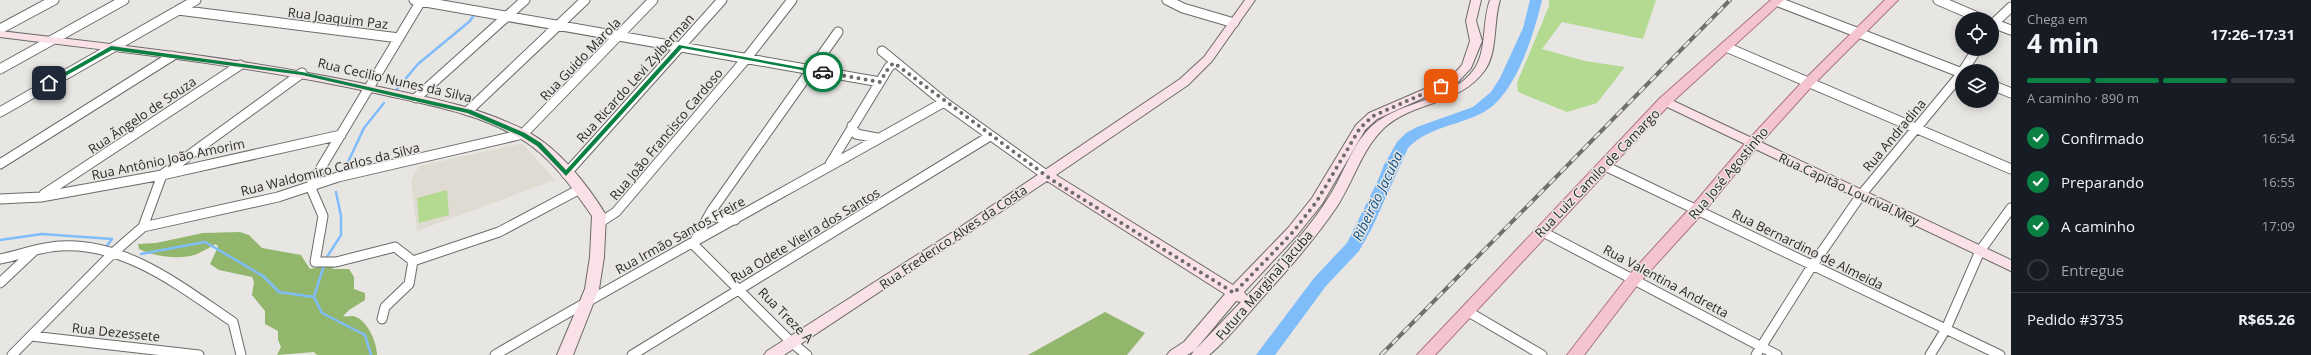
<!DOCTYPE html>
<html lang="pt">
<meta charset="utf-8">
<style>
body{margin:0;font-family:"Open Sans",sans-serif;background:#20242c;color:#f1f3f6;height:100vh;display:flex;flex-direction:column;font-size:15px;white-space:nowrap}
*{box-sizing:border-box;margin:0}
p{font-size:13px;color:#9ea1a6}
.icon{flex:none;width:22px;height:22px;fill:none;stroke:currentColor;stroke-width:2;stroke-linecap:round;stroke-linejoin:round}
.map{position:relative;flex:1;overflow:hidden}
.panel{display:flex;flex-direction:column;background:#171b24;width:300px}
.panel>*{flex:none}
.fabs{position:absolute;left:1955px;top:12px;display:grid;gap:8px}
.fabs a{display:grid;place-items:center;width:44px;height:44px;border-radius:50%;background:#171b24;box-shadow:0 2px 10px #0003;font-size:20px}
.pin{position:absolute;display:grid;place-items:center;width:34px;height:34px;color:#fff;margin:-17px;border-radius:8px;box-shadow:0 2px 6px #0006}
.courier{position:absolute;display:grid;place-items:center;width:40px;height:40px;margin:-20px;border:3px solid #0b8043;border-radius:50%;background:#fff;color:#222;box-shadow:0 1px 5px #0007}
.overview em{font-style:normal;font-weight:700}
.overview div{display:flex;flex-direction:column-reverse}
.overview{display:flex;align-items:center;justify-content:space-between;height:68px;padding:0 16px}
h1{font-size:26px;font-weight:700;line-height:30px}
.bar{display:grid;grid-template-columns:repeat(4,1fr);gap:6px 4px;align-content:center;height:48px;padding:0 16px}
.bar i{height:5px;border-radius:3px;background:#363941}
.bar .current{background:#0b8043}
.bar p{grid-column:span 4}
.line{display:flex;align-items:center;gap:10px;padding:0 16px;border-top:1px solid #363941}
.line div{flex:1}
ol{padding:0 16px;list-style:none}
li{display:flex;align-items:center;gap:12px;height:44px}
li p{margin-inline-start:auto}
li .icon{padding:4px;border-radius:50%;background:#0b8043;color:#fff;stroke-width:4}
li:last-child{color:#9ea1a6}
li i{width:22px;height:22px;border:2px solid #363941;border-radius:50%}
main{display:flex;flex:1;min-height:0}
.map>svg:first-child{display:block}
.built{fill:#e0dbd2}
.green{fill:#b4d991}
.forest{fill:#91b66c}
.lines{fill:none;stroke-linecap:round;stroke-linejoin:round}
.stream{stroke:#7ebdfa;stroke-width:2.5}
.river{fill:#7ebdfa;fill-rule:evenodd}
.street-casing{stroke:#6c6b69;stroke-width:11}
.secondary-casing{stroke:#6c6b69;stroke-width:2}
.primary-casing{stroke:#ab7483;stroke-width:2}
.street{stroke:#fff;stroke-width:9}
.secondary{fill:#fae1e8;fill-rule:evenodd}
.primary{fill:#f5c4d1;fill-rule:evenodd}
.rail-casing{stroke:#706f6d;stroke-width:4}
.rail{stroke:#e8e6e3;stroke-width:2.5;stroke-dasharray:8;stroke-linecap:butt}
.route{fill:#0b8043}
.done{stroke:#6e6c6b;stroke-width:4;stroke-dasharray:0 7.2}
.labels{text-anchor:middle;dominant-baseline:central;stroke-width:3;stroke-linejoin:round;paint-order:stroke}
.street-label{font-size:13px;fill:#2c2b2a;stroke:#e8e6e3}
.water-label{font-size:14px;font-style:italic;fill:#13578e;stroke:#e8e6e3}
</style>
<main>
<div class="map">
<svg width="2011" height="355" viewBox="0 0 2011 355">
<rect width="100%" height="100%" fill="#e8e6e3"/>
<path class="built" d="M518,144H523L555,180L417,231L411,180L419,166Z"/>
<path class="green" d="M1549,0H1656L1643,39L1562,22L1542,49L1585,61L1625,67L1597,103L1567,112L1518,92L1517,83L1549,6Z
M447,190L449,215L419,223L417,198Z"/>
<path class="forest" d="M240,232L249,235L262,248L301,255L310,269L343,261L332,269H349L354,277V289L365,293V300L349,310L343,316C346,317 349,316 353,316C367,319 377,342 377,355H317L314,352L277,355L281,347L278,340V331L265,324V311L252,295L254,282L252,277L219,270L210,264L218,247L216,244C210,247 204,251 197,254C181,260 154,257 139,249L138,244L156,243L203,233Z
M1105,312L1145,333L1127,355H1028Z"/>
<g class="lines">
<path class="stream" d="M397,89L418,64L470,21L475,13
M348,162L364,128L384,103
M0,240L42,234L112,239L106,247
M141,254L205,242L263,276L279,292L314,297
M325,260L341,235V216L336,192
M324,265L314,297L322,313L365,335L371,355"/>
<path class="river" d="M1530,0H1542C1534,34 1515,97 1482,113C1457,126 1428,127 1408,148L1372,228L1359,251L1326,286L1275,355H1256L1314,278L1347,243L1378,180L1384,165L1397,142L1406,133L1417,127L1473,107L1491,92L1500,78L1523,28Z"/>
<g class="street-casing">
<path id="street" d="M414,0L880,82
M1167,0L1183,8L1234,23
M1938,0L1982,19
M178,10L399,38
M1992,23L2011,30
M1992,25L2011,7
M0,29L54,0
M1726,47L2011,169
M882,51L944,102L1046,175
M0,69L124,0
M1963,71L1977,49
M1992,85L2011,93
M416,98L525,0
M468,111L585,0
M0,112L196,0
M852,126L856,134L877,138
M0,164L172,56
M830,164L889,67L894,63
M1605,166L2000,355
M566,174L722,0
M44,194L240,65
M0,199L41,197L162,175L341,135
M712,210L714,217L735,220
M599,223L616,212L746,59L792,0
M143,227L278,197L338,177L523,134L653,0
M1541,231L1777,355
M0,259C20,255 40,247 60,246C126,242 181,287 233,322L241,355
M413,261L395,247L336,262H315L323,216L310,186L421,1
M413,261L499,232L580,189
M0,283L34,251
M1467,311L1542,355
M382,319L385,307L409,284L413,261
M31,336L199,355
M12,355L113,253L143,227L162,175L302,73
M495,355C643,268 794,187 944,102
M632,355L990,136
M807,355L791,342L693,244L712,210L838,32
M1756,355L1812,266L1861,195L1962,73L1776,1
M1930,355L1946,329L1980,251L2011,208"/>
</g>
<g class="secondary-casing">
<path id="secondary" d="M1245,0H1255L1212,61L1188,85L1056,175L1233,285L1288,228L1312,198L1356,125L1369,113L1450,78L1462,65L1470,41L1466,21L1471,0H1481L1476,21L1482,41L1471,68L1458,82L1377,119L1365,130L1322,204L1298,234L1244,292L1247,296C1275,265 1305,234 1327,200C1342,178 1349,152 1366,132C1394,99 1451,104 1475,68C1487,49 1482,21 1490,0H1500C1493,22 1498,51 1485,70C1459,106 1413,101 1384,128C1361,150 1353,183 1336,208C1312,243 1283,275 1255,306C1240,323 1226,341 1209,355H1191L1194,351L1187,355H1167L1170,351L1184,342L1225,294L1047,181L784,355H764L767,351L953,232L1180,79L1204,57ZM1236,301L1241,302L1195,350Z
M0,31C128,46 257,60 384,88C432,98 483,108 528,132C559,149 587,184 606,215L604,257L599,289L573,355H557L585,289L590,257L592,216C572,187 551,157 521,139C480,114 430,105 384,95C257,66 128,53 0,37Z
M1665,97L2011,260V271L1661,104L1659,101L1661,98Z"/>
</g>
<g class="primary-casing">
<path id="primary" d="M1771,0H1784L1670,104L1435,355H1417L1660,98Z
M1885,0H1898L1813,85L1758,146L1702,214L1639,283L1584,355H1567L1629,275L1692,206L1748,140L1805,79Z"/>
</g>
<use href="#street" class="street"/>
<use href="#secondary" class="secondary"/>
<use href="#primary" class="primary"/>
<g class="rail-casing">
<path id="rail" d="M1381,355L1730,0"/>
</g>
<use href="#rail" class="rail"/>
</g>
<path class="route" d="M679,45L826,72L823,74L682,48L566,176L537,146L521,136L467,113L302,75L112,50L51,84L46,83L111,46L302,72L471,110L525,133L541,143L566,170Z"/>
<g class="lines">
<path class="done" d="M823,72L880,82L889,67L894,63L1052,180L1234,293L1293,232L1317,201L1360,128L1373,116L1441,86"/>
</g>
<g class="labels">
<g class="street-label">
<text transform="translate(338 18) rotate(7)">Rua Joaquim Paz</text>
<text transform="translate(580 59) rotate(-46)">Rua Guido Marola</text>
<text transform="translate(635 78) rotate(-48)">Rua Ricardo Levi Zylberman</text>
<text transform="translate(395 80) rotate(13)">Rua Cecilio Nunes da Silva</text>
<text transform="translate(142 115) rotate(-34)">Rua Ãngelo de Souza</text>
<text transform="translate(666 134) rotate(-50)">Rua João Francisco Cardoso</text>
<text transform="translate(1894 135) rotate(-50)">Rua Andradina</text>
<text transform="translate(168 159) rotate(-12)">Rua Antônio João Amorim</text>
<text transform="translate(330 169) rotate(-14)">Rua Waldomiro Carlos da Silva</text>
<text transform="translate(1597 173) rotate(-46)">Rua Luiz Camilo de Camargo</text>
<text transform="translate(1728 173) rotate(-50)">Rua José Agostinho</text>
<text transform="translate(1849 189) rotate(25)">Rua Capitão Lourival Mey</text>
<text transform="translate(680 235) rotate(-29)">Rua Irmão Santos Freire</text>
<text transform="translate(805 235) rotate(-31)">Rua Odete Vieira dos Santos</text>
<text transform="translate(953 237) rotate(-34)">Rua Frederico Alves da Costa</text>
<text transform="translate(1808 249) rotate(26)">Rua Bernardino de Almeida</text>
<text transform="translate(1666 281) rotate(28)">Rua Valentina Andretta</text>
<text transform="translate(1264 285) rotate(-49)">Futura Marginal Jacuba</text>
<text transform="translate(786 315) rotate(45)">Rua Treze A</text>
<text transform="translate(116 332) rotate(6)">Rua Dezessete</text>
</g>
<g class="water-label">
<text transform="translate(1377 196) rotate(-64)">Ribeirão Jacuba</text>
</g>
</g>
</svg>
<div class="fabs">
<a><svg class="icon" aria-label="locate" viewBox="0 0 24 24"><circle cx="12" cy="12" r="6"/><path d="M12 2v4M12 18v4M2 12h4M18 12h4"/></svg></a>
<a><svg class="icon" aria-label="layers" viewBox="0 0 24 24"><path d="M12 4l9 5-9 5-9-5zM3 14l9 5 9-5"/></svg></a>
</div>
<div class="pin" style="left:1441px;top:86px;background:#ea580c"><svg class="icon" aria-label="bag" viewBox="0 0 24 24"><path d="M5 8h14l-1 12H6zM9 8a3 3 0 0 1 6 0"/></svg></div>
<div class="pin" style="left:49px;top:83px;background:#1f2937"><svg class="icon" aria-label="home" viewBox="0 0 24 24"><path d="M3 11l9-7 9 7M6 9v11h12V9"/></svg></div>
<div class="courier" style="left:823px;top:72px"><svg class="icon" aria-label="car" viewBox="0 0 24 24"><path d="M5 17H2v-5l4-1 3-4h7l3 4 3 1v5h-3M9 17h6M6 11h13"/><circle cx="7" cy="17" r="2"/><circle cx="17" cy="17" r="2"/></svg></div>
</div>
<section class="panel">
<div class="overview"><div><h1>4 min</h1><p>Chega em</p></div><em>17:26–17:31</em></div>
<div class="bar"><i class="current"></i><i class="current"></i><i class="current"></i><i></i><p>A caminho · 890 m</p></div>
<ol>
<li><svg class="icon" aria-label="check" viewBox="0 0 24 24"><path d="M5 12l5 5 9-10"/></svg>Confirmado<p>16:54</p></li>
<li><svg class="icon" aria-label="check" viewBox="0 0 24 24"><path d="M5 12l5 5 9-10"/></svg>Preparando<p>16:55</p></li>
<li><svg class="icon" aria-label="check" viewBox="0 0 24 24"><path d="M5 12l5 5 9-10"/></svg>A caminho<p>17:09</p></li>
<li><i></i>Entregue</li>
</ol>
<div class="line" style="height:52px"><div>Pedido #3735</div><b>R$65.26</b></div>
</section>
</main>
